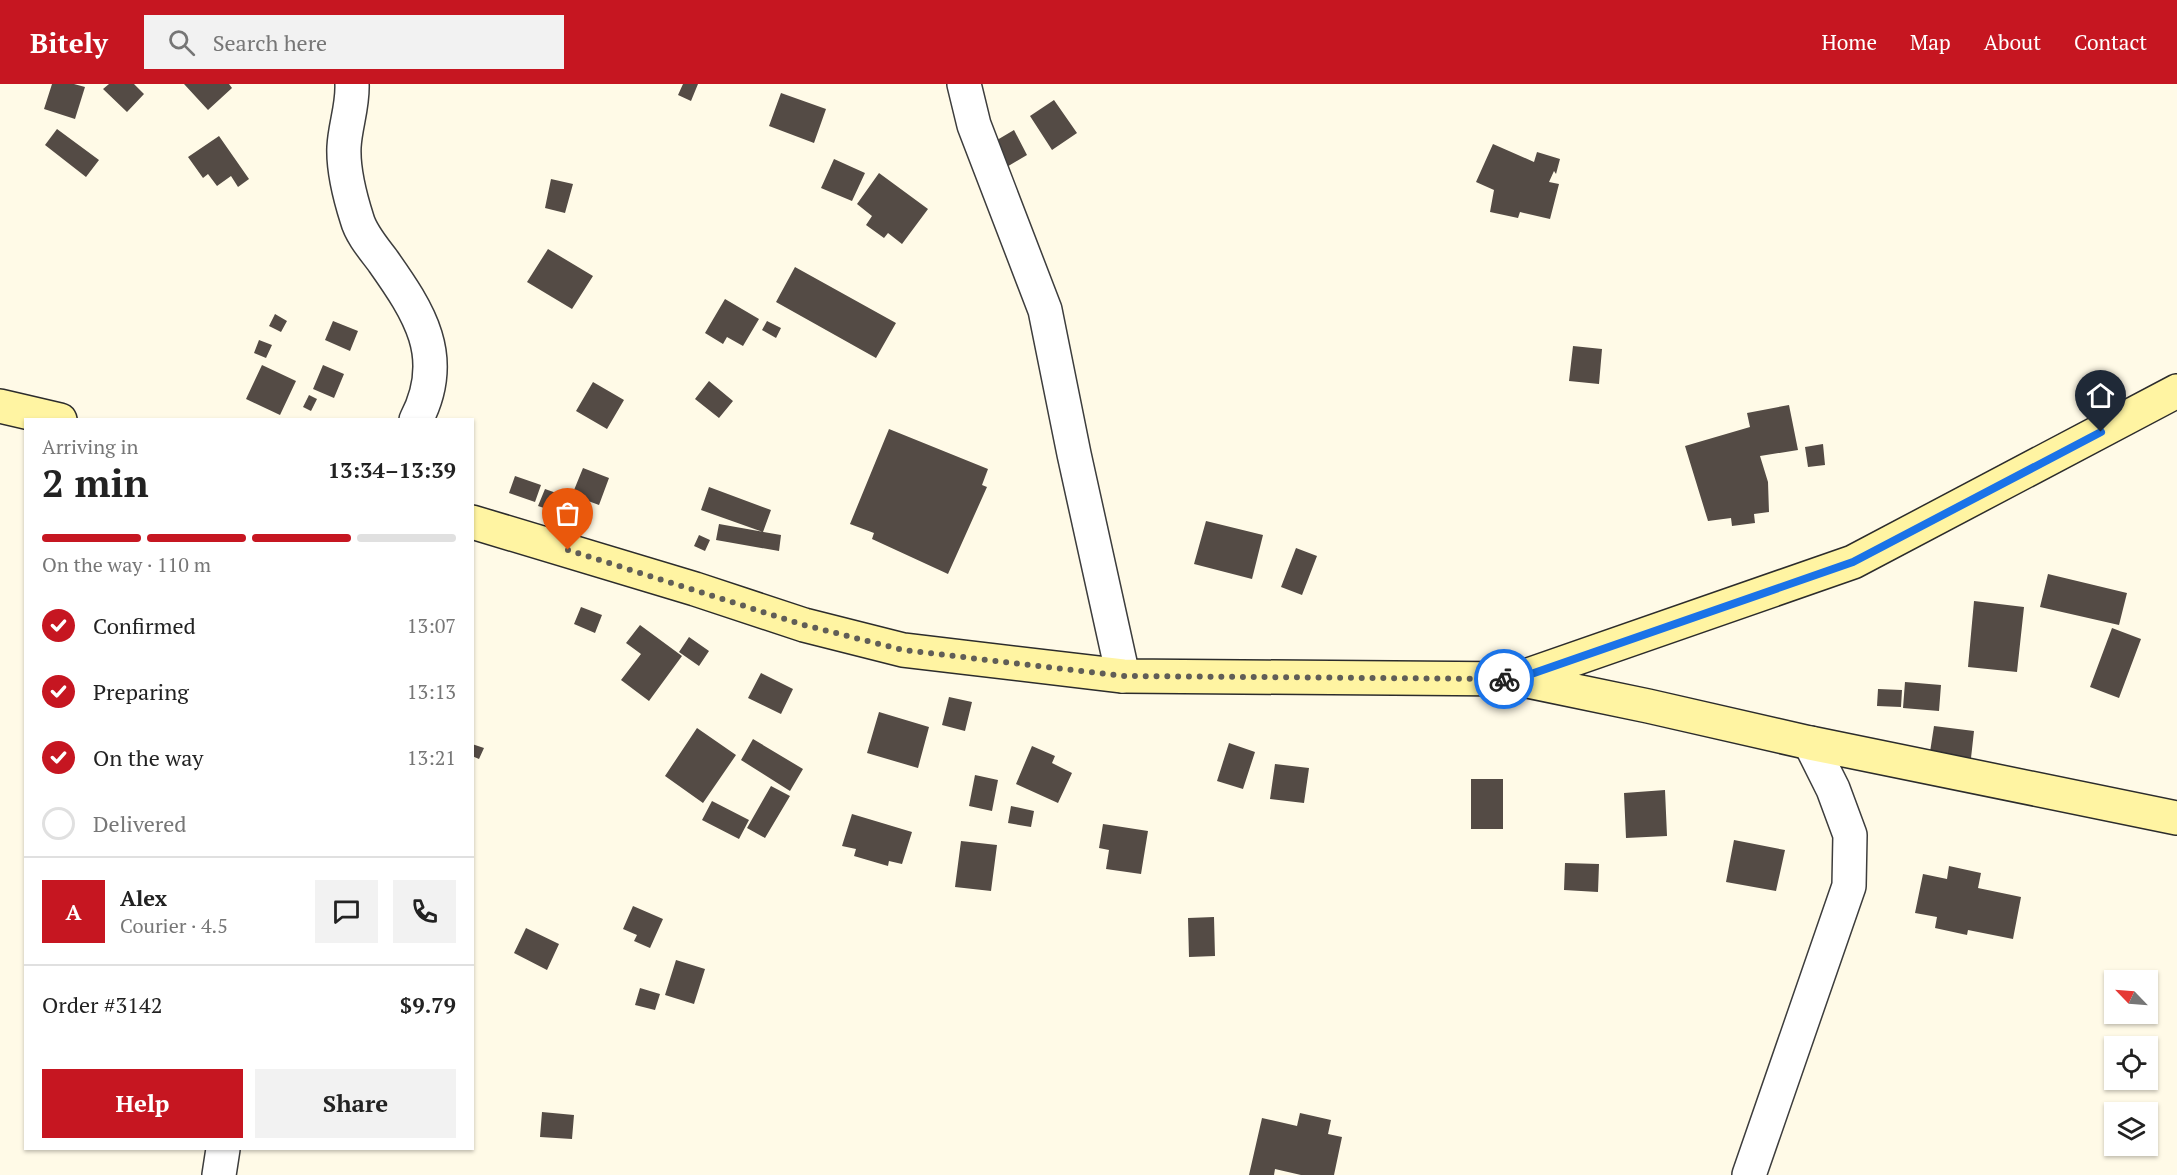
<!DOCTYPE html>
<meta charset="utf-8">
<style>
body{margin:0;font-family:"PT Serif",serif;background:#f2f2f2;color:#222;height:100vh;display:flex;flex-direction:column;font-size:22px;white-space:nowrap}
*{box-sizing:border-box;margin:0}
p{font-size:20px;color:#767676}
.icon{flex:none;width:33px;height:33px;fill:none;stroke:currentColor;stroke-width:2;stroke-linecap:round;stroke-linejoin:round}
.map{position:relative;flex:1;overflow:hidden}
.side{position:absolute;left:24px;top:334px;width:450px;height:732px;display:flex;flex-direction:column;background:#fff;border-radius:0px;box-shadow:0 2px 4px #0004}
.side>*{flex:none}
.needle{width:39px;rotate:295deg}
.controls{position:absolute;left:2104px;top:886px;display:grid;gap:12px}
.controls a{display:grid;place-items:center;width:54px;height:54px;border-radius:0px;background:#fff;box-shadow:0 2px 4px #0004;font-size:30px}
.pin{position:absolute;display:grid;place-items:center;width:51px;height:51px;color:#fff;margin:-62px -26px;border-radius:50% 50% 50% 0;rotate:-45deg;box-shadow:0 0 6px #0007}
.pin .icon{rotate:45deg}
.courier{position:absolute;display:grid;place-items:center;width:60px;height:60px;margin:-30px;border:4px solid #1a73e8;border-radius:50%;background:#fff;color:#222;box-shadow:0 2px 8px #0007}
.headline em{font-style:normal;font-weight:700}
.headline div{display:flex;flex-direction:column-reverse}
.headline{display:flex;align-items:center;justify-content:space-between;height:102px;padding:0 18px}
h1{font-size:39px;font-weight:700;line-height:45px}
.bar{display:grid;grid-template-columns:repeat(4,1fr);gap:9px 6px;align-content:center;height:72px;padding:0 18px}
.bar i{height:8px;border-radius:4px;background:#e0e0e0}
.bar .selected{background:#c61621}
.bar p{grid-column:span 4}
.line{display:flex;align-items:center;gap:15px;padding:0 18px;border-top:2px solid #e0e0e0}
.line div{flex:1}
.round{display:grid;place-items:center;flex:none;width:63px;height:63px;border-radius:0px;background:#f2f2f2}
ol{padding:0 18px;list-style:none}
li{display:flex;align-items:center;gap:18px;height:66px}
li p{margin-inline-start:auto}
li .icon{padding:6px;border-radius:50%;background:#c61621;color:#fff;stroke-width:4}
li:last-child{color:#767676}
li i{width:33px;height:33px;border:3px solid #e0e0e0;border-radius:50%}
.primary-button{display:flex;gap:12px;margin-top:auto;padding:12px 18px}
.primary-button a{flex:1;height:69px;border-radius:0px;background:#c61621;color:#fff;font-size:24px;font-weight:700;line-height:69px;text-align:center}
.primary-button a+a{background:#f2f2f2;color:#222}
header{display:flex;align-items:center;gap:36px;box-sizing:border-box;height:84px;padding:0 30px;background:#c61621;color:#fff}
header strong{font-size:28px}
nav{display:flex;gap:33px;margin-inline-start:auto;font-size:21px}
.search{width:420px;height:54px;background:#f2f2f2;display:flex;align-items:center;gap:15px;box-sizing:border-box;padding:0 21px;border-radius:0px;color:#767676;font-size:22px}
.map>svg:first-child{display:block}
.building{fill:#544b45}
.lines{fill:none;stroke-linecap:round;stroke-linejoin:round}
.street-casing{stroke:#3d3d3d;stroke-width:36}
.secondary-casing{stroke:#2c2c2c;stroke-width:36}
.street{stroke:#fff;stroke-width:33}
.secondary{stroke:#fff4a2;stroke-width:33}
.done{stroke:#605e57;stroke-width:6;stroke-dasharray:0 10.8}
.route{stroke:#1a73e8;stroke-width:8}
</style>
<header>
<strong>Bitely</strong>
<div class="search"><svg class="icon" aria-label="search" viewBox="0 0 24 24"><circle cx="10" cy="10" r="6"/><path d="M15 15l6 6"/></svg>Search here</div>
<nav><a>Home</a><a>Map</a><a>About</a><a>Contact</a></nav>
</header>
<div class="map">
<svg width="2177" height="1091" viewBox="0 0 2177 1091">
<rect width="100%" height="100%" fill="#fffae7"/>
<path class="building" d="M52,0H74L85,3L75,35L44,25Z
M109,0H134L144,10L127,28L103,5Z
M184,0H229L232,4L208,26Z
M683,0H698L691,17L678,11Z
M781,9L826,25L814,59L769,42Z
M1054,16L1077,49L1052,66L1030,32Z
M57,45L99,76L86,93L45,61Z
M1014,46L1027,71L1005,84L992,59Z
M219,52L249,95L238,103L231,92L217,102L208,90L203,94L188,73Z
M1493,60L1534,78L1537,68L1560,75L1556,90L1554,87L1549,98L1559,100L1550,135L1520,128L1518,134L1490,128L1494,106L1476,98Z
M834,75L865,89L852,117L821,104Z
M879,89L928,125L902,160L888,149L884,154L866,141L872,132L857,120Z
M551,95L573,100L565,129L545,124Z
M548,165L593,192L572,225L527,198Z
M795,183L896,239L876,274L776,218Z
M725,215L759,235L743,262L727,253L723,260L705,249Z
M275,230L287,237L281,248L269,242Z
M333,237L358,247L350,267L325,256Z
M767,237L781,244L776,254L762,246Z
M259,256L272,261L266,274L254,269Z
M1573,262L1602,265L1599,300L1569,297Z
M262,281L296,297L280,331L246,315Z
M323,281L344,290L334,314L313,305Z
M709,297L733,317L719,334L695,315Z
M593,298L624,316L607,345L576,327Z
M309,311L317,315L311,327L303,323Z
M1789,321L1798,366L1760,372L1768,398L1769,428L1754,430L1755,439L1732,442L1731,434L1708,437L1685,362L1750,343L1747,329Z
M889,345L988,385L982,401L987,403L948,490L872,455L874,449L850,440Z
M1823,360L1825,381L1808,383L1805,363Z
M583,384L609,394L599,421L572,411Z
M515,392L541,401L535,418L509,409Z
M709,403L771,426L763,448L701,426Z
M545,405L559,410L553,427L538,422Z
M570,415L587,422L581,438L564,431Z
M1206,437L1263,451L1252,495L1194,480Z
M719,440L781,451L779,467L716,456Z
M699,451L710,456L705,467L694,462Z
M1296,464L1317,472L1302,511L1281,503Z
M2048,490L2127,509L2119,541L2040,523Z
M1974,517L2024,523L2017,588L1968,583Z
M581,523L602,531L595,549L574,540Z
M640,541L682,572L649,617L621,596L641,570L626,559Z
M2112,544L2141,555L2119,614L2090,603Z
M689,553L709,567L699,582L679,568Z
M761,589L793,605L781,630L748,614Z
M1905,598L1941,601L1939,627L1903,624Z
M1878,605L1902,606L1901,623L1877,622Z
M949,613L972,618L965,647L942,641Z
M879,628L929,643L918,684L867,669Z
M1934,642L1974,647L1971,674L1930,668Z
M697,644L736,671L703,719L665,692Z
M753,655L803,685L790,707L741,676Z
M1229,659L1255,668L1243,705L1217,697Z
M472,660L484,664L479,675L472,672Z
M1032,662L1055,672L1052,679L1072,689L1058,719L1016,700Z
M1275,680L1309,684L1304,719L1270,715Z
M975,691L998,696L992,727L969,722Z
M1471,695H1503V745H1471Z
M771,702L790,712L765,754L747,744Z
M1665,706L1667,752L1626,754L1624,709Z
M712,717L749,736L739,755L702,736Z
M1011,722L1034,727L1031,743L1008,739Z
M852,730L912,748L902,780L889,777L888,782L854,772L856,765L842,762Z
M1103,740L1148,747L1141,790L1106,785L1109,766L1099,764Z
M1734,756L1785,766L1776,807L1726,798Z
M961,757L997,761L991,807L955,803Z
M1565,779L1599,780L1598,808L1564,806Z
M1949,782L1981,789L1978,804L2021,813L2013,855L1968,846L1967,851L1935,844L1937,833L1915,829L1923,790L1947,795Z
M633,822L663,835L650,864L634,857L637,851L623,845Z
M1214,833L1215,872L1189,873L1188,834Z
M526,844L559,860L547,886L514,869Z
M676,876L705,885L694,920L665,911Z
M640,904L660,910L655,926L635,921Z
M542,1028L574,1031L572,1055L540,1053Z
M1300,1029L1331,1036L1328,1050L1342,1053L1334,1091H1301L1275,1085L1274,1091H1249L1262,1034L1297,1042Z"/>
<g class="lines">
<g class="street-casing">
<path id="street" d="M352,0C353,22 345,42 344,63C343,86 350,113 357,135C361,150 374,165 383,177C419,228 449,273 416,336
M964,0L974,41L1045,226L1074,370L1123,592
M219,1091L223,1065
M1749,1091L1849,802L1850,751L1833,705L1810,659"/>
</g>
<g class="secondary-casing">
<path id="secondary" d="M0,322L60,336
M472,438L695,505L804,541L903,566L1123,592L1517,595L1853,478L2177,307
M1518,595L1648,622L1810,659L2177,734"/>
</g>
<use href="#street" class="street"/>
<use href="#secondary" class="secondary"/>
</g>
<g class="lines">
<path class="done" d="M568,466L804,541L903,566L1123,592L1504,595"/>
<path class="route" d="M1504,595H1517L1853,478L2101,348"/>
</g>
</svg>
<div class="controls">
<a><svg class="needle" viewBox="-14 -14 28 28"><path d="M0-13l5 13h-10z" fill="#e53935"/><path d="M0 13l5-13h-10z" fill="#767676"/></svg></a>
<a><svg class="icon" aria-label="locate" viewBox="0 0 24 24"><circle cx="12" cy="12" r="6"/><path d="M12 2v4M12 18v4M2 12h4M18 12h4"/></svg></a>
<a><svg class="icon" aria-label="layers" viewBox="0 0 24 24"><path d="M12 4l9 5-9 5-9-5zM3 14l9 5 9-5"/></svg></a>
</div>
<div class="pin" style="left:568px;top:466px;background:#ea580c"><svg class="icon" aria-label="bag" viewBox="0 0 24 24"><path d="M5 8h14l-1 12H6zM9 8a3 3 0 0 1 6 0"/></svg></div>
<div class="pin" style="left:2101px;top:348px;background:#1f2937"><svg class="icon" aria-label="home" viewBox="0 0 24 24"><path d="M3 11l9-7 9 7M6 9v11h12V9"/></svg></div>
<div class="courier" style="left:1504px;top:595px"><svg class="icon" aria-label="bike" viewBox="0 0 24 24"><circle cx="6" cy="16" r="4"/><circle cx="18" cy="16" r="4"/><path d="M6 16l4-8h5l3 8M10 8l3 8H6M13 5h3"/></svg></div>
<section class="side">
<div class="headline"><div><h1>2 min</h1><p>Arriving in</p></div><em>13:34–13:39</em></div>
<div class="bar"><i class="selected"></i><i class="selected"></i><i class="selected"></i><i></i><p>On the way · 110 m</p></div>
<ol>
<li><svg class="icon" aria-label="check" viewBox="0 0 24 24"><path d="M5 12l5 5 9-10"/></svg>Confirmed<p>13:07</p></li>
<li><svg class="icon" aria-label="check" viewBox="0 0 24 24"><path d="M5 12l5 5 9-10"/></svg>Preparing<p>13:13</p></li>
<li><svg class="icon" aria-label="check" viewBox="0 0 24 24"><path d="M5 12l5 5 9-10"/></svg>On the way<p>13:21</p></li>
<li><i></i>Delivered</li>
</ol>
<div class="line" style="height:108px"><b class="round" style="background:#c61621;color:#fff">A</b><div><b>Alex</b><p>Courier · 4.5</p></div><a class="round"><svg class="icon" aria-label="chat" viewBox="0 0 24 24"><path d="M4 5h16v11H9l-5 4z"/></svg></a><a class="round"><svg class="icon" aria-label="phone" viewBox="0 0 24 24"><path d="M5 4h4l2 5-3 2q2 4 5 5l2-3 5 2v4C11 20 4 13 5 4z"/></svg></a></div>
<div class="line" style="height:78px"><div>Order #3142</div><b>$9.79</b></div>
<div class="primary-button"><a>Help</a><a>Share</a></div>
</section>
</div>
